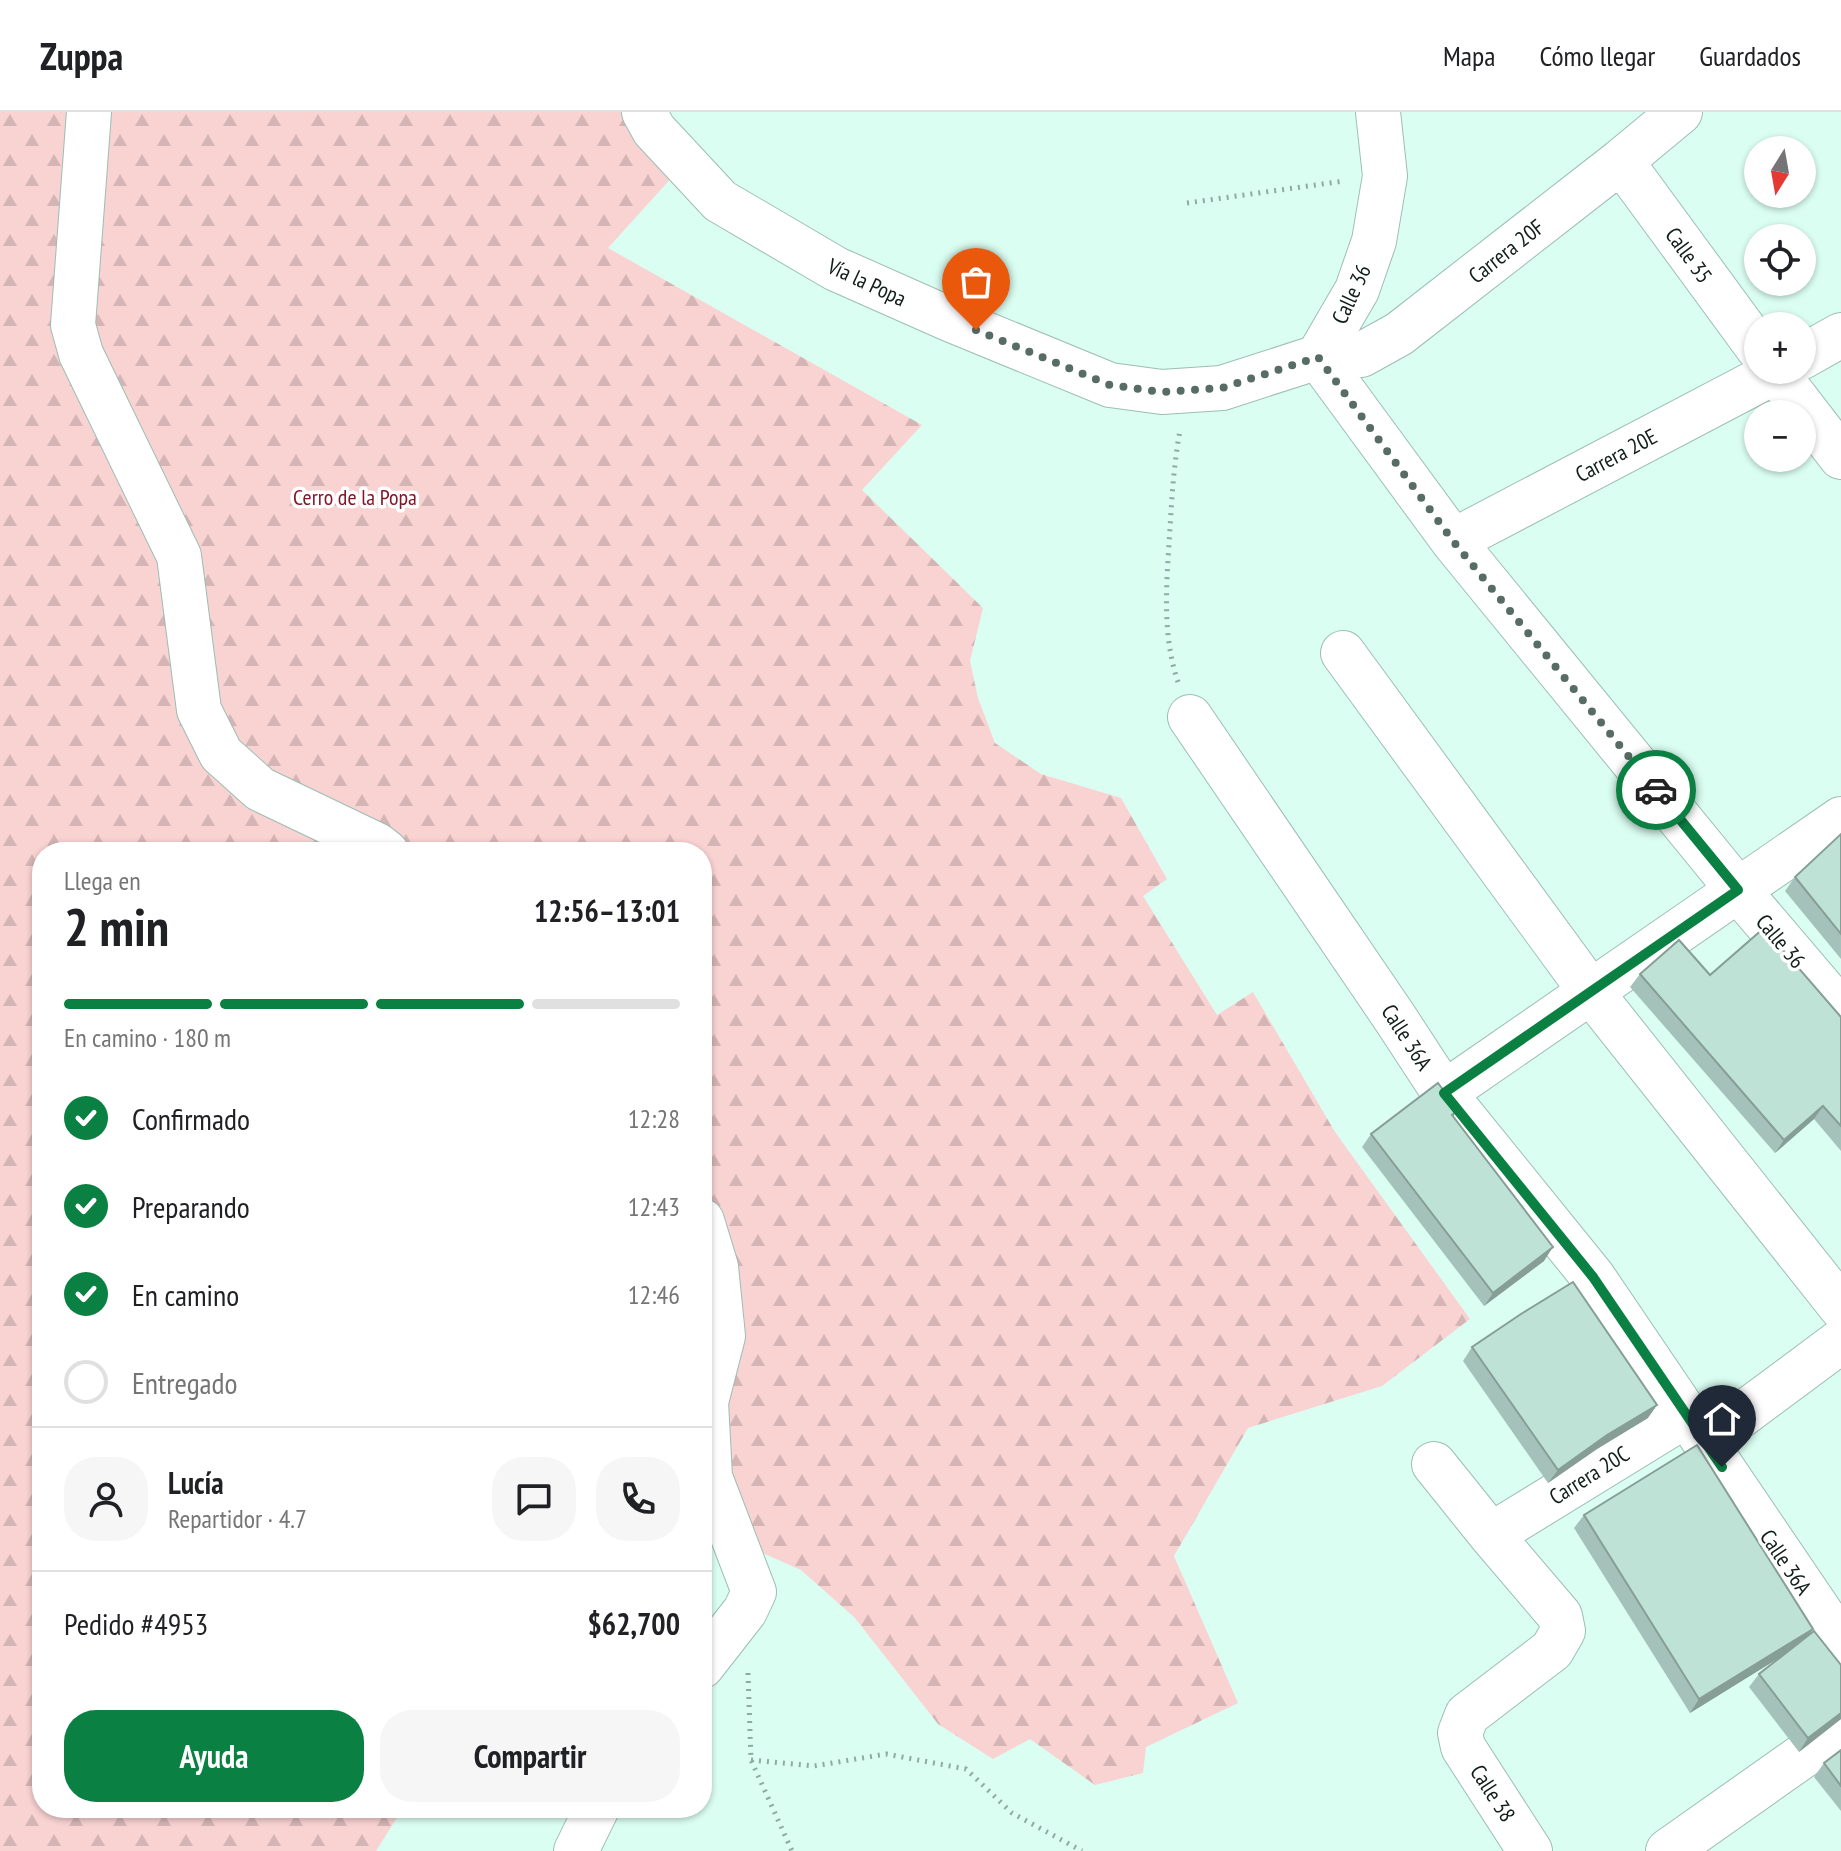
<!DOCTYPE html>
<html lang="es">
<meta charset="utf-8">
<style>
body{margin:0;font-family:"PT Sans Narrow",sans-serif;background:#f6f6f6;color:#202124;height:100vh;display:flex;flex-direction:column;font-size:30px;white-space:nowrap}
*{box-sizing:border-box;margin:0}
p{font-size:26px;color:#757577}
.icon{flex:none;width:44px;height:44px;fill:none;stroke:currentColor;stroke-width:2;stroke-linecap:round;stroke-linejoin:round}
.map{position:relative;flex:1;overflow:hidden}
.sheet{position:absolute;left:32px;top:730px;width:680px;height:976px;display:flex;flex-direction:column;background:#fff;border-radius:32px;box-shadow:0 2px 6px #0004}
.sheet>*{flex:none}
.needle{width:52px;rotate:191deg}
.buttons{position:absolute;left:1744px;top:24px;display:grid;gap:16px}
.buttons a{display:grid;place-items:center;width:72px;height:72px;border-radius:50%;background:#fff;box-shadow:0 2px 6px #0004;font-size:40px}
.pin{position:absolute;display:grid;place-items:center;width:68px;height:68px;color:#fff;margin:-82px -34px;border-radius:50% 50% 50% 0;rotate:-45deg;box-shadow:0 0 8px #0007}
.pin .icon{rotate:45deg}
.courier{position:absolute;display:grid;place-items:center;width:80px;height:80px;margin:-40px;border:6px solid #0b8043;border-radius:50%;background:#fff;color:#222;box-shadow:0 2px 10px #0007}
.head em{font-style:normal;font-weight:800}
.head div{display:flex;flex-direction:column-reverse}
.head{display:flex;align-items:center;justify-content:space-between;height:136px;padding:0 32px}
h1{font-size:52px;font-weight:800;line-height:60px}
.bar{display:grid;grid-template-columns:repeat(4,1fr);gap:12px 8px;align-content:center;height:96px;padding:0 32px}
.bar i{height:10px;border-radius:6px;background:#e0e0e0}
.bar .selected{background:#0b8043}
.bar p{grid-column:span 4}
.line{display:flex;align-items:center;gap:20px;padding:0 32px;border-top:2px solid #e0e0e0}
.line div{flex:1}
.round{display:grid;place-items:center;flex:none;width:84px;height:84px;border-radius:32px;background:#f6f6f6}
ol{padding:0 32px;list-style:none}
li{display:flex;align-items:center;gap:24px;height:88px}
li p{margin-inline-start:auto}
li .icon{padding:8px;border-radius:50%;background:#0b8043;color:#fff;stroke-width:4}
li:last-child{color:#757577}
li i{width:44px;height:44px;border:4px solid #e0e0e0;border-radius:50%}
.button{display:flex;gap:16px;margin-top:auto;padding:16px 32px}
.button a{flex:1;height:92px;border-radius:32px;background:#0b8043;color:#fff;font-size:32px;font-weight:800;line-height:92px;text-align:center}
.button a+a{background:#f6f6f6;color:#202124}
header{display:flex;align-items:center;gap:48px;box-sizing:border-box;height:112px;padding:0 40px;background:#fff;border-bottom:2px solid #e0e0e0}
header strong{font-size:38px}
nav{display:flex;gap:44px;margin-inline-start:auto;font-size:28px}
.map>svg:first-child{display:block}
.forest{fill:url(#forest-firs)}
.lines{fill:none;stroke-linecap:round;stroke-linejoin:round}
.minor-casing{stroke:#9cbeb3;stroke-width:46}
.path{stroke:#8faaa1;stroke-width:5;stroke-dasharray:2 6;stroke-linecap:butt}
.minor{stroke:#fff;stroke-width:44}
.wall{fill:#a4c2b9}
.shaded-wall{fill:#869e96}
.building{fill:#bfe2d7;stroke:#869e96;stroke-width:2}
.done{stroke:#586c66;stroke-width:8;stroke-dasharray:0 14.4}
.route{stroke:#0b8043;stroke-width:10}
.labels{text-anchor:middle;dominant-baseline:central;stroke-width:7;stroke-linejoin:round;paint-order:stroke}
.street-label{font-size:22px;fill:#111e1a;stroke:#fff}
.park-label{font-size:22px;fill:#85162a;stroke:#fff}
</style>
<header>
<strong>Zuppa</strong>
<nav><a>Mapa</a><a>Cómo llegar</a><a>Guardados</a></nav>
</header>
<div class="map">
<svg width="1841" height="1739" viewBox="0 0 1841 1739">
<defs>
<pattern id="forest-firs" width="22" height="20" patternUnits="userSpaceOnUse" patternTransform="scale(2)"><rect width="22" height="20" fill="#f9d2d2"/><path d="M5 1l3.5 6h-7zM16 11l3.5 6h-7z" fill="#d4b4b4"/></pattern>
</defs>
<rect width="100%" height="100%" fill="#dbfef2"/>
<path class="forest" d="M0,0H644L684,52L608,136L922,313L862,378L983,496L970,549L978,586L995,631L1041,662L1121,686L1167,767L1143,784L1217,903L1253,880L1335,1020L1470,1207L1382,1274L1248,1316L1174,1444L1238,1591L1146,1635L1143,1661L1095,1673L1030,1627L993,1647L938,1612L855,1506L801,1458L702,1414V740H42V1696H403L376,1739H0Z"/>
<g class="lines">
<g class="minor-casing">
<path id="minor" d="M89,0L73,213L81,242L179,444L199,598L221,642L260,677L377,733L386,740
M644,0L654,18L720,89L836,157L949,207L1110,273L1162,280L1222,276L1318,245L1361,243L1399,222L1621,49L1680,0
M1621,49L1758,236
M1318,245L1453,429L1738,778L1841,899
M1318,245L1357,178L1374,129L1385,64L1378,0
M1802,245L1841,223
M1774,258L1841,345
M1453,429L1779,258
M1343,541L1591,880L1841,1195
M1190,605L1395,906L1444,981L1593,1165L1841,1531
M1444,981L1841,707
M702,1109L716,1155L723,1224L706,1290L710,1365L754,1480L745,1499L702,1554
M1705,1330L1841,1229
M1434,1352L1491,1423L1560,1504L1563,1519L1552,1538L1467,1603L1460,1621L1463,1635L1530,1739
M1491,1423L1688,1302
M576,1739L597,1696
M1668,1739L1841,1617"/>
</g>
<path class="path" d="M1187,91L1344,69
M1178,570C1161,520 1167,468 1170,416C1172,383 1174,351 1180,318
M748,1561L751,1648L792,1739
M751,1648L814,1654L886,1642L966,1657L1012,1701L1082,1739"/>
<use href="#minor" class="minor"/>
</g>
<path class="wall" d="M1841,722V847L1785,779L1795,765Z
M1640,862L1710,863L1841,905V1039L1814,1007L1775,1041L1630,875Z
M1458,998L1453,1005L1544,1149L1484,1194L1362,1035L1371,1022Z
M1472,1235L1648,1306L1597,1337L1548,1371L1463,1249Z
M1584,1403L1813,1517L1809,1523L1841,1553V1607L1799,1640L1749,1575L1759,1562L1782,1544L1690,1601L1574,1416Z
M1841,1638V1699L1814,1665L1824,1651Z"/>
<path class="shaded-wall" d="M1823,994L1814,1007L1775,1041L1784,1028Z
M1553,1135L1544,1149L1484,1194L1493,1181Z
M1657,1293L1648,1306L1597,1337L1548,1371L1558,1358L1607,1323Z
M1813,1517L1803,1531L1690,1601L1699,1587Z
M1841,1601V1607L1799,1640L1808,1626Z"/>
<path class="building" d="M1841,722V822L1795,765Z
M1764,816L1841,905V1014L1823,994L1784,1028L1640,862L1679,828L1710,863Z
M1438,971L1458,998L1452,1003L1553,1135L1493,1181L1371,1022Z
M1573,1170L1657,1293L1607,1323L1558,1358L1472,1235L1521,1202Z
M1697,1333L1813,1517L1699,1587L1584,1403Z
M1814,1519L1841,1553V1601L1808,1626L1759,1562Z
M1841,1638V1674L1824,1651Z"/>
<g class="lines">
<path class="done" d="M976,218L1110,273L1162,280L1222,276L1318,245L1453,429L1656,678"/>
<path class="route" d="M1656,678L1738,778L1444,981L1593,1165L1722,1355"/>
</g>
<g class="labels">
<g class="street-label">
<text transform="translate(1506 139) rotate(-38)">Carrera 20F</text>
<text transform="translate(1689 143) rotate(54)">Calle 35</text>
<text transform="translate(867 170) rotate(25)">Vía la Popa</text>
<text transform="translate(1351 182) rotate(-65)">Calle 36</text>
<text transform="translate(1616 343) rotate(-28)">Carrera 20E</text>
<text transform="translate(1781 829) rotate(50)">Calle 36</text>
<text transform="translate(1407 925) rotate(57)">Calle 36A</text>
<text transform="translate(1589 1363) rotate(-32)">Carrera 20C</text>
<text transform="translate(1786 1450) rotate(56)">Calle 36A</text>
<text transform="translate(1493 1681) rotate(57)">Calle 38</text>
</g>
<g class="park-label">
<text x="355" y="385">Cerro de la Popa</text>
</g>
</g>
</svg>
<div class="buttons">
<a><svg class="needle" viewBox="-14 -14 28 28"><path d="M0-13l5 13h-10z" fill="#e53935"/><path d="M0 13l5-13h-10z" fill="#757577"/></svg></a>
<a><svg class="icon" aria-label="locate" viewBox="0 0 24 24"><circle cx="12" cy="12" r="6"/><path d="M12 2v4M12 18v4M2 12h4M18 12h4"/></svg></a>
<a>+</a>
<a>−</a>
</div>
<div class="pin" style="left:976px;top:218px;background:#ea580c"><svg class="icon" aria-label="bag" viewBox="0 0 24 24"><path d="M5 8h14l-1 12H6zM9 8a3 3 0 0 1 6 0"/></svg></div>
<div class="pin" style="left:1722px;top:1355px;background:#1f2937"><svg class="icon" aria-label="home" viewBox="0 0 24 24"><path d="M3 11l9-7 9 7M6 9v11h12V9"/></svg></div>
<div class="courier" style="left:1656px;top:678px"><svg class="icon" aria-label="car" viewBox="0 0 24 24"><path d="M5 17H2v-5l4-1 3-4h7l3 4 3 1v5h-3M9 17h6M6 11h13"/><circle cx="7" cy="17" r="2"/><circle cx="17" cy="17" r="2"/></svg></div>
<section class="sheet">
<div class="head"><div><h1>2 min</h1><p>Llega en</p></div><em>12:56–13:01</em></div>
<div class="bar"><i class="selected"></i><i class="selected"></i><i class="selected"></i><i></i><p>En camino · 180 m</p></div>
<ol>
<li><svg class="icon" aria-label="check" viewBox="0 0 24 24"><path d="M5 12l5 5 9-10"/></svg>Confirmado<p>12:28</p></li>
<li><svg class="icon" aria-label="check" viewBox="0 0 24 24"><path d="M5 12l5 5 9-10"/></svg>Preparando<p>12:43</p></li>
<li><svg class="icon" aria-label="check" viewBox="0 0 24 24"><path d="M5 12l5 5 9-10"/></svg>En camino<p>12:46</p></li>
<li><i></i>Entregado</li>
</ol>
<div class="line" style="height:144px"><a class="round"><svg class="icon" aria-label="person" viewBox="0 0 24 24"><circle cx="12" cy="8" r="4"/><path d="M4 21q1-7 8-7t8 7"/></svg></a><div><b>Lucía</b><p>Repartidor · 4.7</p></div><a class="round"><svg class="icon" aria-label="chat" viewBox="0 0 24 24"><path d="M4 5h16v11H9l-5 4z"/></svg></a><a class="round"><svg class="icon" aria-label="phone" viewBox="0 0 24 24"><path d="M5 4h4l2 5-3 2q2 4 5 5l2-3 5 2v4C11 20 4 13 5 4z"/></svg></a></div>
<div class="line" style="height:104px"><div>Pedido #4953</div><b>$62,700</b></div>
<div class="button"><a>Ayuda</a><a>Compartir</a></div>
</section>
</div>
